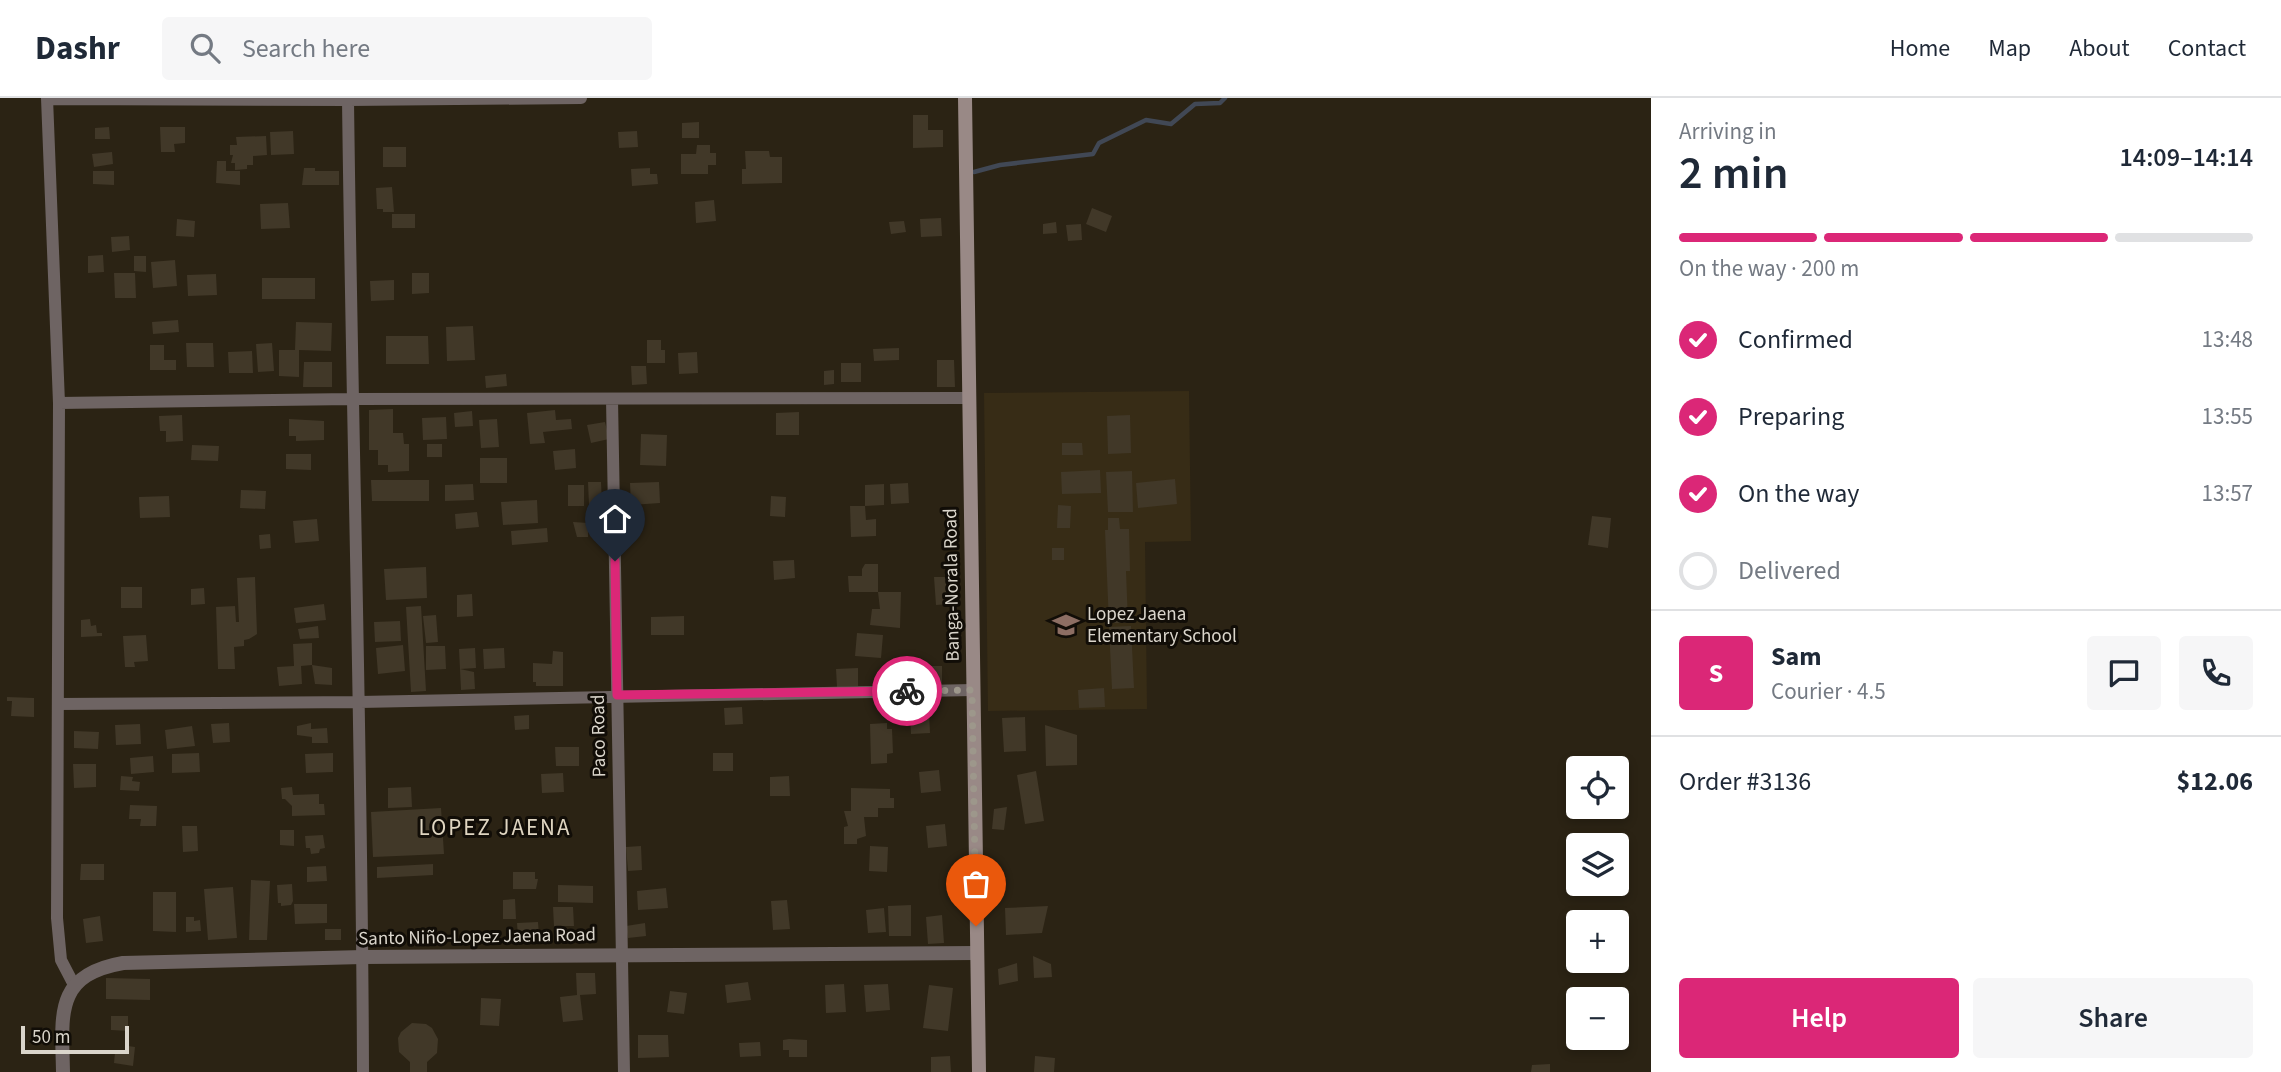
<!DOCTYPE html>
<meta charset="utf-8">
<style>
body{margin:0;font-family:"Source Sans 3",sans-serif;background:#f6f6f7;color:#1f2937;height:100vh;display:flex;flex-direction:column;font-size:26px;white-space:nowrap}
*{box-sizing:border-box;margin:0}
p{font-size:23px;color:#747a83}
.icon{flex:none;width:38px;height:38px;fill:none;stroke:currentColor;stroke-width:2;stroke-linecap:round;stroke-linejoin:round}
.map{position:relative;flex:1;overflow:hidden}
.panel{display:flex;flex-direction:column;background:#fff;width:630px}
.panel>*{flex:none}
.controls{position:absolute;left:1566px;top:658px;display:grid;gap:14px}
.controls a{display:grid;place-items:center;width:63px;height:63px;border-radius:7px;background:#fff;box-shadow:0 4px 10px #0003;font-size:35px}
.scale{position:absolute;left:21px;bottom:18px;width:108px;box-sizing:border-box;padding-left:7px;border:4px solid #dad5cb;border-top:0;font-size:19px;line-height:24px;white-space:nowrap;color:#dad5cb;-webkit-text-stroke:5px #110d07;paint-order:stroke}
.pin{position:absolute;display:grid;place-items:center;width:60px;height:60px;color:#fff;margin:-72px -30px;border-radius:50% 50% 50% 0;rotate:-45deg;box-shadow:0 0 7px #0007}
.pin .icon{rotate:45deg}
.courier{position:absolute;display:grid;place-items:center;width:70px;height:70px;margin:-35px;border:5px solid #db2777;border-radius:50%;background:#fff;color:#222;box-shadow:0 2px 9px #0007}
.head em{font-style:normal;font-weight:600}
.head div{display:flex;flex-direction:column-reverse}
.head{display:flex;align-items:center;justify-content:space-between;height:119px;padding:0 28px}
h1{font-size:46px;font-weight:600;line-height:52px}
.bar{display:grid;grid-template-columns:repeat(4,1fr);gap:10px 7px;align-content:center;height:84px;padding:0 28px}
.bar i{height:9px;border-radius:5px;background:#e0e1e3}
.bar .on{background:#db2777}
.bar p{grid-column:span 4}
.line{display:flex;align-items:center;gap:18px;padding:0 28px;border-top:2px solid #e0e1e3}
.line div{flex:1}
.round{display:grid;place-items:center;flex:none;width:74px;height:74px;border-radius:7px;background:#f6f6f7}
ol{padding:0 28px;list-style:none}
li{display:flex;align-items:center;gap:21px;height:77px}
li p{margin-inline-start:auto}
li .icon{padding:7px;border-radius:50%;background:#db2777;color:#fff;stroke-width:4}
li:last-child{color:#747a83}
li i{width:38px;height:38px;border:4px solid #e0e1e3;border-radius:50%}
.button{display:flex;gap:14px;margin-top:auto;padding:14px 28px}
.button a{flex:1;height:80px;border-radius:7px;background:#db2777;color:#fff;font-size:28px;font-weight:600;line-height:80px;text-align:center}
.button a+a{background:#f6f6f7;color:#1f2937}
header{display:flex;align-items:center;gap:42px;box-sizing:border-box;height:98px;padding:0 35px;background:#fff;border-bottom:2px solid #e0e1e3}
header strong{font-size:33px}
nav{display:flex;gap:38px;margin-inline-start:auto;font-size:24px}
.search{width:490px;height:63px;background:#f6f6f7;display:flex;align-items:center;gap:18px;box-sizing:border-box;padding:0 24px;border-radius:7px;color:#747a83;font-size:26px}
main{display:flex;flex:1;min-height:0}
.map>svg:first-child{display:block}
.built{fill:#372c16}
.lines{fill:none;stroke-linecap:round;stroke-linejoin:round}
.stream{stroke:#414855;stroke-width:4.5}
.building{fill:#413828}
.minor{stroke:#6e6463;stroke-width:12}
.tertiary{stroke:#6e6463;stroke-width:14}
.secondary{stroke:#998986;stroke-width:14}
.done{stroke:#9d978b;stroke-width:7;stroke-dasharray:0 12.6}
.route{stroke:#db2777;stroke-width:9}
.labels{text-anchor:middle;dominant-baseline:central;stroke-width:6;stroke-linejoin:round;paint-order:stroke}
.street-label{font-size:19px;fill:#dad5cb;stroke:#110d07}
.poi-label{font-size:19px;fill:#dad5cb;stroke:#110d07;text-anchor:start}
.quarter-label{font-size:23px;letter-spacing:2px;fill:#dfd5c1;stroke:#110d07}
</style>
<header>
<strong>Dashr</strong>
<div class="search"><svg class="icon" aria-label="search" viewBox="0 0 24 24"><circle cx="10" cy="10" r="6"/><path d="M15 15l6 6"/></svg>Search here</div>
<nav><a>Home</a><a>Map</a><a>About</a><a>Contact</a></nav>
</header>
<main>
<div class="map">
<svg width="1651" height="974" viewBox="0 0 1651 974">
<rect width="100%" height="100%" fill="#2b2314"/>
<path class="built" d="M1189,293L1191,443L1145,444L1147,611L988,613L984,295Z"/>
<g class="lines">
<path class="stream" d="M974,74L1000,67L1093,56L1099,45L1146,22L1171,26L1195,6L1220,5L1225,0"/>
</g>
<path class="building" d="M913,17H928V32H943V49L913,50Z
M699,24V40H682V25Z
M109,29L110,41H95V30Z
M160,29H185V45L174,46L175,54H161Z
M293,33L294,56L271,57L270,34Z
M637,33L638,49L619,50L618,34Z
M266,38L267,57L253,58V67H247V71L235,72V65H231L233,57H230V47H237L236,39Z
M697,47H710V55H716V67H708V76H681V56H696Z
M383,49H406V69H383Z
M745,53H769L770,59H782V85L742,86V71H746Z
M112,54L113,66L94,69L92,56Z
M217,63H226V73H240V87L216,85Z
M304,70H315V73H339V87H302Z
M650,70V76H657L658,86L632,88L631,71Z
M93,73H114V87L93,86Z
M392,89L394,114H383V111H377L376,90Z
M714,102L716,123L696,125L695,104Z
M288,105L290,130L261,131L260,106Z
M1092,110L1112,118L1106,134L1086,126Z
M392,116H415V130H392Z
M941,120L942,138L921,139L920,121Z
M177,121L195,123L194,139L176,138Z
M904,123L906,134L891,136L889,124Z
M1056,124L1057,135L1043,136V126Z
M1081,126L1082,142L1068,143L1066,127Z
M129,138L130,152L112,154L111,139Z
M103,157L104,174L88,175V158Z
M134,158H146V174L134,173Z
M175,162L177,188L153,190L151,164Z
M114,175H135L136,200H115Z
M412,175H429V195L412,196Z
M216,176L217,197L188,198L187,177Z
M262,180H315V201H262Z
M394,182V202L371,203L370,183Z
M178,222L179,234L153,236L152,224Z
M296,224L332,225L331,253L299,252V279L279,278V252H295Z
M473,228L475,262L447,263L446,229Z
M386,238H428L429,266H386Z
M647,242H661V252H665V265H647Z
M186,245H213L214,269H187Z
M272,245L274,273L258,274L256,246Z
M150,247H164V262H176V272H150Z
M899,250V262L874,263L873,251Z
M252,253L253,275H229L228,254Z
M697,254L698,275L679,276L678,255Z
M937,262H954L955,289H937Z
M304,264H332V289H303Z
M841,265H861V284H841Z
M631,268H646L647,286L632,287Z
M834,272V286L824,287V273Z
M506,276L507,288L486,290L485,278Z
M393,311V335H403L404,346H409V373L388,374V367H378V352H369V312Z
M555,312L556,322L571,321L572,331L543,334L545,345L530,346L527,315Z
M472,313L473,328L455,329L454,315Z
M799,314V337H776V315Z
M182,317L183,343L166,344V333H160L159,318Z
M1130,317L1131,355L1108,356L1107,318Z
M446,319L447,341L423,342L422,320Z
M289,321L324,323V342L296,343V338H289Z
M497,321L499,349L481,350L479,322Z
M605,324L609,341L591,345L587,327Z
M641,336L667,337L666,368L640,367Z
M1062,345H1082L1083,357H1062Z
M427,346H442V359H427Z
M192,347L219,348L218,363L191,362Z
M575,351L576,370L555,372L553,353Z
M286,356H311V372L286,371Z
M480,360H507V385H480Z
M1100,372L1101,395L1062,396L1061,374Z
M1132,373L1133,414H1108L1106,374Z
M1175,381L1177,406L1138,410L1136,385Z
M371,382H429V403H372Z
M588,384H601L602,406L589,407Z
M659,384L660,405L631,407L630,385Z
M908,385L909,405L891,406L890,386Z
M473,386L474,402L445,403V387Z
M884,386V407L865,408L866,422L876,421V438L851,439L850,408H865V387Z
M568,387H584V408H568Z
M241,392L266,393L265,411L240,410Z
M169,398L170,419L140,420L139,399Z
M771,398L786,399L785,419L770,418Z
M537,402L538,425L503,427L501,404Z
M1058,407L1071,408L1070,430H1057Z
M477,414L479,429L456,431L455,416Z
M1592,418L1611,420L1608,450L1588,447Z
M1108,420H1119L1120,431H1129L1130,473H1126L1128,525H1109L1105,432H1108Z
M317,421L319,443L295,445L293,423Z
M573,424L588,425V439H577Z
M547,430L548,444L512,447L511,433Z
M270,436L271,450L260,451L259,437Z
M1052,450H1064V462H1052Z
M794,462L795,480L774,482L773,463Z
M865,466H878V494H849L848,478H862V471Z
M426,469L427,500L386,502L384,471Z
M255,479L257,536L249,541L244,542V548L234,549L235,571H218L216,509L235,508L236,524H239L237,480Z
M934,479H946L948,506L936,507Z
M121,489H142V510H121Z
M204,490L205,506L191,507V491Z
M878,494H901L900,530L870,527L872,511H880Z
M472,496L473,518L457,519V497Z
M324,506L326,522L296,525L294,510Z
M421,508L426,593L411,594L406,509Z
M436,517L438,544L426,545L423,518Z
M684,518V537H651V519Z
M90,521L91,528L96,527L97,535H102V538L81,539V522Z
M400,523L401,543L375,544L374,524Z
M318,528L319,540L300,541L298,531Z
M1131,528L1134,590L1112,591L1109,529Z
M857,535L883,537L881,560L855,558Z
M146,537L148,563L134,564L135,569H125L123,538Z
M312,545V567L301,568L302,586L279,588L277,569L294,568L293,546Z
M403,547L405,573L378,576L376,550Z
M426,548H445L446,571L426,572Z
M475,550L476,570L460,571L459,551Z
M504,550L505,570L484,571L483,551Z
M553,553L563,554V588H536V584H533V565L552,566Z
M312,567L332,570V587L315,586Z
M902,568H942V589H902Z
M858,570V588L837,589L836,571Z
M460,571L474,574L475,591L461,592Z
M1104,590L1105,609L1079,610L1078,592Z
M7,599L34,600V619L11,618L12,603H7Z
M742,609L743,626L725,627L724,610Z
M929,614L930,635L911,636L910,615Z
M529,617V631L515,632L514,618Z
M1025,619L1026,653L1004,654L1002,620Z
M229,625L230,644L213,645L211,626Z
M311,625V631L327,630L328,645H312V639L297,637V628Z
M887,625V631H892L893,655L887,656V665L871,666L870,626Z
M140,626L141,646L116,647L115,627Z
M1045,627L1077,637V667L1046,668Z
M192,628L195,648L167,651L165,632Z
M74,633L99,634L98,651L74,650Z
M555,649H579V668H556Z
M199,655L200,674L172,675V656Z
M333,655V674L306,675L305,656Z
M713,655H733V673H713Z
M153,658L154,674L131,676L130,660Z
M73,666H96V689L74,690Z
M939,672L941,693L921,695L919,674Z
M1036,673L1044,723L1025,726L1017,677Z
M563,675L564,694L542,695L541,676Z
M121,678L133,679L132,683L140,684L139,693L120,692Z
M789,678L790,698H770V679Z
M292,689L293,697L319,696V706H324L325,717L292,718V708L285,701H282L281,690Z
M411,689L412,709L388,710V690Z
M851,690L890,691V700H894V710H878V719H864L866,738L857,741V746H844V729L848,728L844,713H851Z
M130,707L157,708L156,728H140L141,721H129Z
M1007,709L1004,732L992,731L994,711Z
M441,710L444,756L373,759L371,714Z
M945,726L947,748L928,750L926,728Z
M182,728H197L198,753L183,754Z
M280,732H294V748L280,747Z
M323,737L325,750L320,751L319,755L311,756L310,750H306L305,738Z
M641,748L642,772L628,773L626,749Z
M870,748L888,749L887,774L869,773Z
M81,766H104V782H80Z
M433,766V777L377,780V769Z
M326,768L327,783L307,784V769Z
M513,774H535V781H538L536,791H513Z
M251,782L270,783L267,842H249Z
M292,786L293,803L291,807L281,808V805H278L277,787Z
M558,787L593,788V805L558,804Z
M233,789L237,840L208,842L204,791Z
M666,790L668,810L638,812L637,793Z
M153,794H176V834L153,833Z
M515,801L516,821H503V802Z
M787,802L790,831L773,832L771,803Z
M294,806H327V825L295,826Z
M911,807V838H889L888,808Z
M1048,808L1042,835L1006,837L1005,810Z
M553,809H573L574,828H554Z
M884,810L886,834L868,835L866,812Z
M942,817L944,845L928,846L926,819Z
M100,818L103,843L86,845L83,821Z
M186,819H194V823L200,822L201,833L186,834Z
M538,824L539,838L518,839L517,825Z
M645,825L646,838L628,840L626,828Z
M325,831H341V842H325Z
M1033,858L1051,866L1052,879L1034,880Z
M1017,865L1018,883L999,887L998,871Z
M576,875H595L596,896L580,897L583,922L563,924L560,899L577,897Z
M106,880L150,881V902L106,901Z
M748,884L751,902L727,905L725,887Z
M844,886L846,914L826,915L825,887Z
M888,886L890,912L866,914L864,887Z
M929,887L953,890L948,933L923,930Z
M670,893L687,895L684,916L667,914Z
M481,900L501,901L499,928L480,927Z
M111,918H128V933L111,932Z
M412,925L426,926L432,930L438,941L437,955L427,964V974H410V964L399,954L398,940L401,934Z
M638,937H668L669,959L638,960Z
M789,941L807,942V959H789V952H783V942Z
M760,944L761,958L740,959L739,945Z
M128,948L135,949L133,968L114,965L115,954L128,955Z
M950,958L951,974H931V959Z
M1035,958L1055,960L1054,974H1034Z
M1550,966V974H1531L1532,967Z"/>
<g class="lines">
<path class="minor" d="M47,0L59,305L57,820L61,862L74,887
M47,1L348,2L581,0
M348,2C352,326 362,650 363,974
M612,301L624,974
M59,305L352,301L969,300
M58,606L360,604L973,592"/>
<path class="tertiary" d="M63,974C62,917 54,877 123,865L363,859L976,855"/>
<path class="secondary" d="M965,0L979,974"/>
</g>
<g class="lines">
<path class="done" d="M907,593L972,592L976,828"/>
<path class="route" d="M615,463L617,597L907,593"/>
</g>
<defs>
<g id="school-bare" transform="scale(2.1)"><path d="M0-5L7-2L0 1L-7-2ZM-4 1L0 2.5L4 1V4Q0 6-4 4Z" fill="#8d6e63" stroke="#110d07" stroke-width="2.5" paint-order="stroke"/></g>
</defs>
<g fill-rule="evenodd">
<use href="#school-bare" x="1066" y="527"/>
</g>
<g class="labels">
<g class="street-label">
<text transform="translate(952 487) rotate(-91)">Banga-Norala Road</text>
<text transform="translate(599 638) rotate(-91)">Paco Road</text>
<text transform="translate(477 839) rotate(-1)">Santo Niño-Lopez Jaena Road</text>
</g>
<g class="poi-label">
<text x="1087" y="516">Lopez Jaena<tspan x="1087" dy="22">Elementary School</tspan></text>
</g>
<g class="quarter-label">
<text x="495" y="729">LOPEZ JAENA</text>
</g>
</g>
</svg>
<div class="controls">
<a><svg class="icon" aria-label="locate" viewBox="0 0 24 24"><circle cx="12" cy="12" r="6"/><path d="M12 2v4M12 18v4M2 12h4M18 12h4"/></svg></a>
<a><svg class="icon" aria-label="layers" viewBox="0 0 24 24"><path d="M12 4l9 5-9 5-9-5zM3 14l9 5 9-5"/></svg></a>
<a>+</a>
<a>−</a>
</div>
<div class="scale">50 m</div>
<div class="pin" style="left:976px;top:828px;background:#ea580c"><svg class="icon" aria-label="bag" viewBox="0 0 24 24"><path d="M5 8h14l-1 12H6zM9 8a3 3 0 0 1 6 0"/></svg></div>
<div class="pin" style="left:615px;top:463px;background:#1f2937"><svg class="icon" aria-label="home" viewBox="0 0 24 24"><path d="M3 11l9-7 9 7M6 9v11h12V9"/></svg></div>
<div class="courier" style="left:907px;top:593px"><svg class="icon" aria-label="bike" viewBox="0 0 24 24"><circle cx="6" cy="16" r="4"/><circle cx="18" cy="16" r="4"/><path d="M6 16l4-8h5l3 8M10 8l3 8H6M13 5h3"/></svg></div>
</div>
<section class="panel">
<div class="head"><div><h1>2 min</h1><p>Arriving in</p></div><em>14:09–14:14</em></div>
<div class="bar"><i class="on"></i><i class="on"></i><i class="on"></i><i></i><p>On the way · 200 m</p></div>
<ol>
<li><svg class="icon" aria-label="check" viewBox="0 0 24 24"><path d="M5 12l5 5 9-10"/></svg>Confirmed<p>13:48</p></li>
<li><svg class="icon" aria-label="check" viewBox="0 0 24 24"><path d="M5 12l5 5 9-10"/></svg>Preparing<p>13:55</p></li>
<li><svg class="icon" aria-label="check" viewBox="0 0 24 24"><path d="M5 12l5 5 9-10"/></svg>On the way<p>13:57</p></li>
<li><i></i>Delivered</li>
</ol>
<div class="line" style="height:126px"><b class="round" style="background:#db2777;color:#fff">S</b><div><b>Sam</b><p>Courier · 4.5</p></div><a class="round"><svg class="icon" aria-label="chat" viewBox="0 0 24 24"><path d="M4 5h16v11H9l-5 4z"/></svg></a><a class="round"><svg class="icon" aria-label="phone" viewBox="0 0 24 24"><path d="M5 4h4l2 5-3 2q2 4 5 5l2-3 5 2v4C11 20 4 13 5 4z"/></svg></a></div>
<div class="line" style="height:91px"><div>Order #3136</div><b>$12.06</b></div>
<div class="button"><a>Help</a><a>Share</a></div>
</section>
</main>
